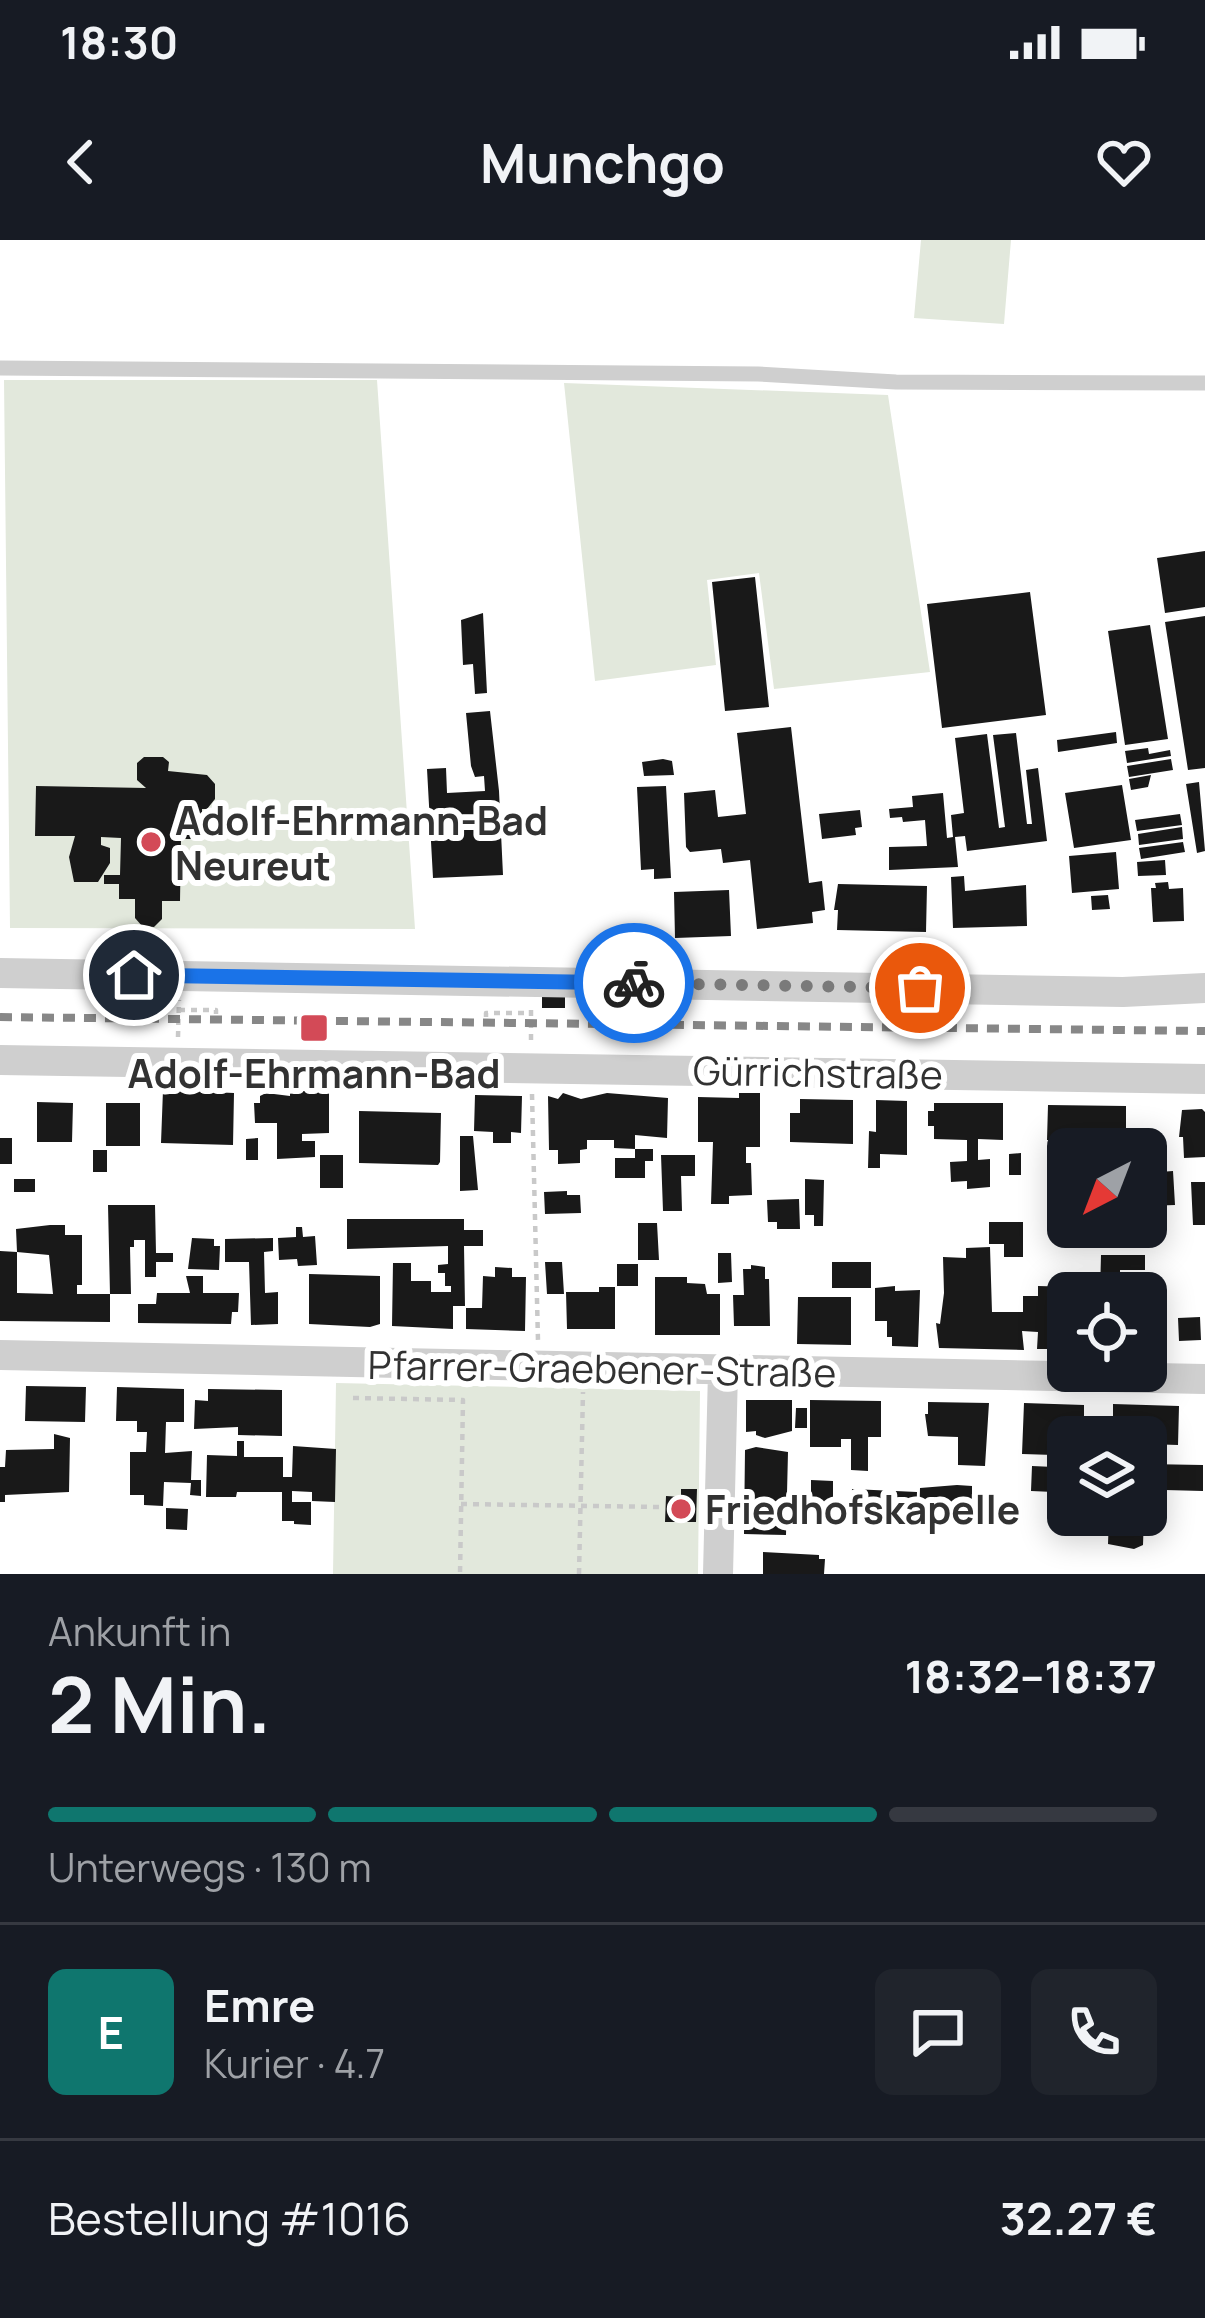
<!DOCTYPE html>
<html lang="de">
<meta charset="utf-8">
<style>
body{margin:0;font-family:Manrope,sans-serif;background:#20242c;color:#f1f3f6;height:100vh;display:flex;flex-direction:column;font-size:45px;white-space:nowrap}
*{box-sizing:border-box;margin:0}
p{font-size:39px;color:#9ea1a6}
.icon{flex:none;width:66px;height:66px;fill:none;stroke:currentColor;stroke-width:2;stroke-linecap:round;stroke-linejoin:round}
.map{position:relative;height:1334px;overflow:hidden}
.side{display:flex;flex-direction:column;background:#171b24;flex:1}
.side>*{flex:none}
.needle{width:78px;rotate:222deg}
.fabs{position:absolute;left:1047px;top:888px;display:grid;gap:24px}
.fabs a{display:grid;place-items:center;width:120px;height:120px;border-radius:18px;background:#171b24;box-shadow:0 6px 30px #0003;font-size:60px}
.pin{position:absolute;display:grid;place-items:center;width:102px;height:102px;color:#fff;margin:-51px;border:6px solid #fff;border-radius:50%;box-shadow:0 3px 12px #0007}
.courier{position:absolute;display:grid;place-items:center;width:120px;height:120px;margin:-60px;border:9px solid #1a73e8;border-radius:50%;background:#fff;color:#222;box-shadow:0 3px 15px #0007}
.headline em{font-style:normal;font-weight:700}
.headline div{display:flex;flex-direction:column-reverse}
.headline{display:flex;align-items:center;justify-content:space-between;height:204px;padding:0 48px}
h1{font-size:78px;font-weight:700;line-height:90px}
.bar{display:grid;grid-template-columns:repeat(4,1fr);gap:18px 12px;align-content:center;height:144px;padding:0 48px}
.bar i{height:15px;border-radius:9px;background:#363941}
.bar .on{background:#0f766e}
.bar p{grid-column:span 4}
.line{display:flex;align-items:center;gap:30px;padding:0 48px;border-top:3px solid #363941}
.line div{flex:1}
.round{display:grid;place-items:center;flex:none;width:126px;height:126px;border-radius:18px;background:#20242c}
.status{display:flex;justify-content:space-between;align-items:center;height:84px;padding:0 60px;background:#171b24;direction:ltr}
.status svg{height:33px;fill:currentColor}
header{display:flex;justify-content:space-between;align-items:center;height:156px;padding:0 48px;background:#171b24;font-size:54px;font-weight:700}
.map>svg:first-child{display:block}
.green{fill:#e2e8dc}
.building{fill:#191919;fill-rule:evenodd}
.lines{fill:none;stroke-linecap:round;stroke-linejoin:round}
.path{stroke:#c9c9c9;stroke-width:4.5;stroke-dasharray:6 6;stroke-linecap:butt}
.lane{stroke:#cfcfcf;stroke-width:15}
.street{stroke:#cfcfcf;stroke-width:30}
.rail{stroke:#878787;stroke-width:8;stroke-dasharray:12 9;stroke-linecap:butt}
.done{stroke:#7a7a7a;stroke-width:12;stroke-dasharray:0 21.6}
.route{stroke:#1a73e8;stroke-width:15}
.poi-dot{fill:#d34a57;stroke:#fff;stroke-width:4.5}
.labels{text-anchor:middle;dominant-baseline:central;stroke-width:12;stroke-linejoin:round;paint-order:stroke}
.poi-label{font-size:39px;font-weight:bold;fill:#323232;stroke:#fff;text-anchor:start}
.street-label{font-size:39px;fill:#323232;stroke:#fff}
</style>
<div class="status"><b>18:30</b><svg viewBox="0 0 49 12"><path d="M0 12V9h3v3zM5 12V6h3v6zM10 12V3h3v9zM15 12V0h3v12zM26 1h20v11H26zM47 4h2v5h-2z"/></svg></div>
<header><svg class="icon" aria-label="back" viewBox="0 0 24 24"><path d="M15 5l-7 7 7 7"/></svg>Munchgo<svg class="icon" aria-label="heart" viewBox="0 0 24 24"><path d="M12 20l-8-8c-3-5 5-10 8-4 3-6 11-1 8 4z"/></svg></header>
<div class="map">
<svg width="1205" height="1334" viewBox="0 0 1205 1334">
<rect width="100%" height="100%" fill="#fff"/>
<path class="green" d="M921,0H1011L1004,84L914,78Z
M4,140H377L415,689L10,688Z
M564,143L888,155L930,432L774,449L759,333L707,340L716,425L595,441Z
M336,1143L700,1151L698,1334H333Z"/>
<path class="building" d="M1205,311V367L1165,373L1157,318Z
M755,337L769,467L725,471L712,342Z
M1030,352L1046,475L942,488L927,364Z
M483,373L487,453L475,454L473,424L463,425L461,380Z
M1205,376V528L1188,530L1165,382Z
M1150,385L1168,499L1125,505L1108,391Z
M490,471L499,551L503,635L433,638L427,529L446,528L447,553L485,551L484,536L475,537L471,526L466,473Z
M791,487L809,643L822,641L825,670L812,672L813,683L757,689L750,620L723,623L721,609L690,612L686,607L684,553L715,550L718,577L746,574L737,493Z
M1116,492L1117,503L1058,512L1057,500Z
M1016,493L1027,584H1032L1026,530L1038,528L1047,601L967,611L965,596L955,597L958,627L889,630V607L927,606L925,580L903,582L902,577L890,578L889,569L913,567L912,556L943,553L947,598L953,597L951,575L964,573L955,498L987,494L999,588L1005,587L993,495Z
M1148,508L1149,514L1170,510L1171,516L1127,523L1125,511Z
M144,517H163L169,522L168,531L207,535L215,544V559L207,569H202V599H181L180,661H162V679L154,687L142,686L135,678V659H119V644H104V635H120L121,598L101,597V605L110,608V623L98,642H74L69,617L75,596H35L36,546L146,548L137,540V523Z
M663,519L672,521L674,535L644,536L642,522Z
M1171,519L1173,530L1129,537L1127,526Z
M1151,535L1148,547L1131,550L1129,539Z
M1199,542L1205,611L1197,613L1186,544Z
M1122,545L1131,600L1074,608L1065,553Z
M666,546L671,638L654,639V629L641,630L637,547Z
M860,570L862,587L855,588L856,595L822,599L819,574Z
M1180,574L1182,585L1137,591L1135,580Z
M1182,587L1183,599L1139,605L1138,594Z
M1183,602L1185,612L1141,619L1139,608Z
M1116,612L1119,649L1072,653L1069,616Z
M1165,620L1166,635L1138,636L1137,622Z
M964,636L965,651L1026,645L1027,686L953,688L951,637Z
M1168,642L1169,649L1183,648L1184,681L1153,682L1151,648H1156L1155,643Z
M838,644L927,646L926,692L837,690L838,670H834Z
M729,650L731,696L675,698L674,652Z
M1108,655L1110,669L1092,670L1091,656Z
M542,757H565V768H542Z
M163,850L234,853L233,905L161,903Z
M290,851H329V893L302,894V901H315V917L277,919V883H255L254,863H260V856L266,853L290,856Z
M563,853L581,859L607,853L668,858L667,898L635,895V909L614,908V900H587V909L580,910V923L558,924V910H549L548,856L558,859Z
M739,853H760V907H746V923H751L752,955L729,956V964H711L713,902H698V857L739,858Z
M475,855L522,856L521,893L511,892V903H493V892L474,891Z
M800,859L853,860V904L790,902V873H800Z
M876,860L907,861V915L880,914V928H868L869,891L876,892Z
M37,862L73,863L72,902H37Z
M106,863H140V906H106Z
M934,863H1003V900L978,899V920L990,919V947L967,949V941L951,942L950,922L967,921V900L934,899V886H928V871H934Z
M1048,865L1126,866V901H1118V909H1091V901L1067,900V906H1057V900H1047Z
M1202,869L1205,872V917L1184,918L1183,897H1179L1182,870Z
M359,871L441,873L440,922L438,925L359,923Z
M460,896H473L478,950L460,951Z
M0,898H12V924H0Z
M258,898V920H246V899Z
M635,909H653V921H645V938H615V918H635Z
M93,910H107V932H93Z
M1021,913V935H1009V914Z
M320,915H343V948H320Z
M661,915H695V936H681L682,971H663Z
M1173,931L1175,965L1146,966V933Z
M14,939H35V952H14Z
M805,939L824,940L823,986H814V975H805Z
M1191,942H1205V985H1193Z
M567,951V955H580L581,973L545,974L544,952Z
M799,959L800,989H777V982H768L767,960Z
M108,965H155L156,1013H173V1022H156V1037H145V1000H134V1007H130L131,1054H110Z
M347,979H464V990H483V1006H464L465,1066H453V1089L392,1086L393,1023H411V1041H431V1052H451V1046H445V1033H438V1025L448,1024V1006L347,1009Z
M989,982H1023V1017H1004V1004H989Z
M638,983H657L659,1020H638Z
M50,985H65V995H82V1045H77V1054H110V1082L0,1081V1011L17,1012L16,989ZM17,1012L49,1015L53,1054L17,1053Z
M296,987H302L303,997L315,996L317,1025L298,1026L297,1019L279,1020L278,998L296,997Z
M192,998L214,999V1006H220L219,1030L188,1029Z
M273,998V1011L264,1012L265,1053L278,1052V1084L251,1085L249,1022H225V999Z
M990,1007L992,1072H1023V1056H1038V1046L1075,1047V1053H1068V1109H1037L1038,1092L1022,1091L1024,1110L939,1108L936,1083L940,1084L944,1053L943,1017L966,1018V1008Z
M718,1013H731L732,1042L718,1043Z
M1101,1015H1145V1030H1120V1053H1100Z
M545,1022H562L564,1054H547Z
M832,1022H871V1048H832Z
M617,1024H638V1046H617Z
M751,1025L765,1027V1039H769L770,1086H734L733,1055H744L743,1029H751Z
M495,1027L512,1028V1037H526L525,1091L466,1089V1068H482L483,1036L495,1037Z
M309,1034L380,1036V1084L370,1087L309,1084Z
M186,1036H203V1053H239L238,1072H232L231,1084L138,1083V1064H156L157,1053H190Z
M655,1037H687V1043L705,1044L707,1054H720V1095H655Z
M895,1046V1051L920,1050L918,1107L892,1106V1097H887V1081H875V1048Z
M599,1047H615V1089H567L566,1052H599Z
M798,1057H851V1105L797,1104Z
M1200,1077L1201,1100L1179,1101L1178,1078Z
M26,1146L86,1147L85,1182L25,1181Z
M117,1147L184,1149V1182H166L165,1213L192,1211L191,1240H201V1256L190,1255L191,1243L164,1242L163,1266L144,1265V1255H130V1212H146L147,1192H137V1181H116Z
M208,1149L282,1150V1196L238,1195V1187L194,1189L195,1160L208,1161Z
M746,1160H792V1191L765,1198L756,1195V1191L746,1192Z
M810,1160L881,1161V1197H868V1231L851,1230V1199H841V1207H810Z
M928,1162L989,1163L985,1226L958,1225V1197L928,1196L925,1174H928Z
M1024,1163L1084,1165V1197H1068V1262H1053L1054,1252L1031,1251L1032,1226L1054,1227V1215L1022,1214Z
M1113,1164L1179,1166L1178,1205L1146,1204V1197H1113Z
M796,1168H807V1188H795Z
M54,1194L70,1198L69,1252L5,1255V1262H0V1227H5L6,1210L54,1209Z
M237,1201H244V1217H283V1237H292L293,1206L336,1209L335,1262L312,1261V1252L292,1251V1262H311V1285L294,1284V1281H282V1252H237L236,1257H206L207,1215L237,1216Z
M756,1207L788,1212L786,1295L744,1294L745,1210Z
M1146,1224L1203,1225V1251L1165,1250L1164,1260L1146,1259Z
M811,1240L833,1241V1265L811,1264Z
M957,1245L972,1246V1256H986V1284H919L920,1248Z
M681,1249H697L696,1282H665L666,1256L681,1257Z
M852,1249L917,1252L916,1277L898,1276L894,1287L882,1286V1277L851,1275Z
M166,1268L188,1269L187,1290L166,1289Z
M1109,1275H1144L1143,1305L1134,1309L1108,1304Z
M763,1312L819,1315V1319H825L824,1334H763Z"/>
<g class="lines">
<path class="path" d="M179,770H216V774
M531,770V801
M486,777V773H531
M178,797L179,760
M532,854L538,1101
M353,1158L463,1160L460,1334
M461,1264L661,1267
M579,1334L583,1152"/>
<path class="lane" d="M0,128L758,134L896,142L1205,143"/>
<path class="street" d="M0,733L1123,752L1205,748
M0,820L1205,839
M0,1115L1205,1139
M718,1334L723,1131"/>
<path class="rail" d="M0,777L1205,791"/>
</g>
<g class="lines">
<path class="done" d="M634,743L920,748"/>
<path class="route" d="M134,735L634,743"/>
</g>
<g class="poi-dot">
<circle cx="151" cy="602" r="12"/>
<rect x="299" y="773" width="30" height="30" rx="6"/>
<circle cx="681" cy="1269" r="12"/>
</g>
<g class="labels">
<g class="poi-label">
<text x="175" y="580">Adolf-Ehrmann-Bad<tspan x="175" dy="45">Neureut</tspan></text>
<text x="314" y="833" text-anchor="middle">Adolf-Ehrmann-Bad</text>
<text x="705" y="1269">Friedhofskapelle</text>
</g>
<g class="street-label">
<text transform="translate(818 832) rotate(1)">Gürrichstraße</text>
<text transform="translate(602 1128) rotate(1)">Pfarrer-Graebener-Straße</text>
</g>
</g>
</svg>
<div class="fabs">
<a><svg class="needle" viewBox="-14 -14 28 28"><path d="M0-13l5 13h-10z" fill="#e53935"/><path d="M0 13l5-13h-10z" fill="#9ea1a6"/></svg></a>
<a><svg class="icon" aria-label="locate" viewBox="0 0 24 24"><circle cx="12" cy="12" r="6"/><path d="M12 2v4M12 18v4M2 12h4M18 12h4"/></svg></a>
<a><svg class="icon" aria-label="layers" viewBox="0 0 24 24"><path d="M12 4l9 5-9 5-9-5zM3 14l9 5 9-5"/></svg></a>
</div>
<div class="pin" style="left:920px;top:748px;background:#ea580c"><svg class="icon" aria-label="bag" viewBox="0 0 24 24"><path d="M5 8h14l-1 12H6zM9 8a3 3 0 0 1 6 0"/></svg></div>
<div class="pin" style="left:134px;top:735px;background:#1f2937"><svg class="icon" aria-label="home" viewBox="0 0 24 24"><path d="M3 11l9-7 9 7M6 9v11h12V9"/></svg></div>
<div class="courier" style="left:634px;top:743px"><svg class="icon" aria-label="bike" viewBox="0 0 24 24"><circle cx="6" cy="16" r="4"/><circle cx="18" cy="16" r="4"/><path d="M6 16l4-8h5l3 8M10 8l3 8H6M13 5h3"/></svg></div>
</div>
<section class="side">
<div class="headline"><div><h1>2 Min.</h1><p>Ankunft in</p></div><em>18:32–18:37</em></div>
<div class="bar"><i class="on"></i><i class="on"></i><i class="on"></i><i></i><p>Unterwegs · 130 m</p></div>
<div class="line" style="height:216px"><b class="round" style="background:#0f766e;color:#fff">E</b><div><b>Emre</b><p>Kurier · 4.7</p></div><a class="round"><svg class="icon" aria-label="chat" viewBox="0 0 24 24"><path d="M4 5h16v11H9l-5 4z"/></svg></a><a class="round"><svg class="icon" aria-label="phone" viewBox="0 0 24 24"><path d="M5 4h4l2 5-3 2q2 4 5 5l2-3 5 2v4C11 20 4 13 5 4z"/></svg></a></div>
<div class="line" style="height:156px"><div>Bestellung #1016</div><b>32.27 €</b></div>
</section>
